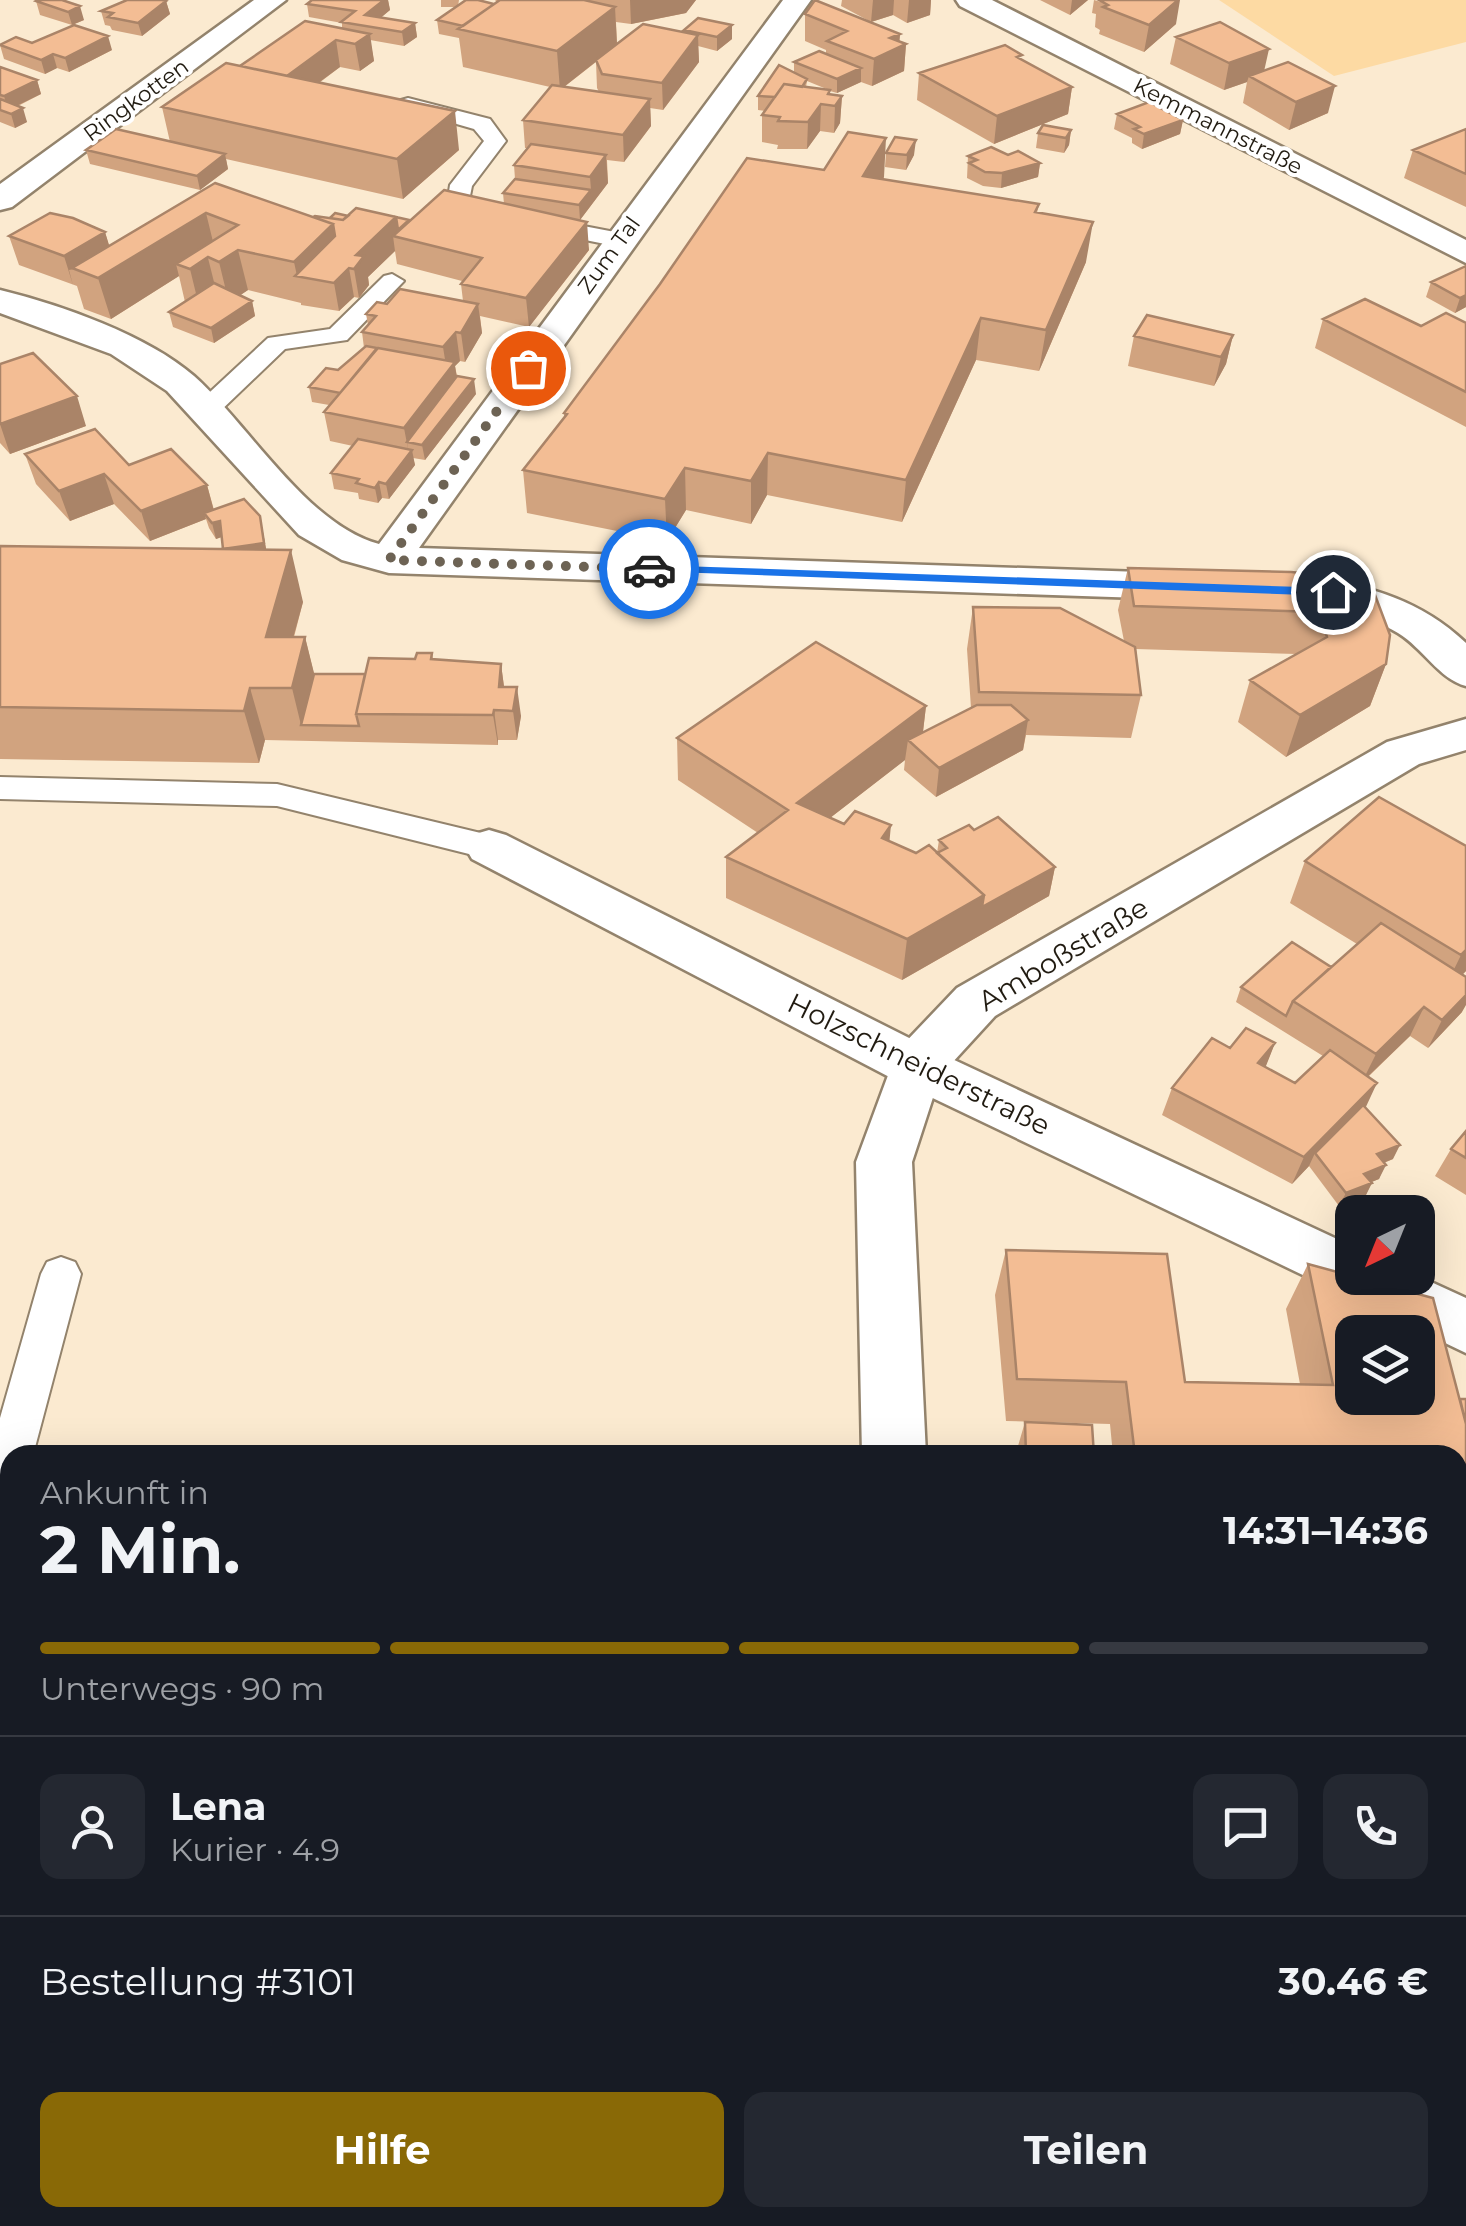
<!DOCTYPE html>
<html lang="de">
<meta charset="utf-8">
<style>
body{margin:0;font-family:Montserrat,sans-serif;background:#242831;color:#f1f3f6;height:100vh;display:flex;flex-direction:column;font-size:38px;white-space:nowrap}
*{box-sizing:border-box;margin:0}
p{font-size:32px;color:#9ea1a6}
.icon{flex:none;width:55px;height:55px;fill:none;stroke:currentColor;stroke-width:2;stroke-linecap:round;stroke-linejoin:round}
.map{position:relative;flex:1;overflow:hidden}
.details{position:absolute;left:0px;top:1445px;width:1468px;height:782px;display:flex;flex-direction:column;background:#171b24;border-radius:30px 30px 0 0;box-shadow:0 10px 40px #0002}
.details>*{flex:none}
.needle{width:65px;rotate:223deg}
.controls{position:absolute;left:1335px;top:1195px;display:grid;gap:20px}
.controls a{display:grid;place-items:center;width:100px;height:100px;border-radius:20px;background:#171b24;box-shadow:0 10px 40px #0002;font-size:50px}
.pin{position:absolute;display:grid;place-items:center;width:85px;height:85px;color:#fff;margin:-42px;border:5px solid #fff;border-radius:50%;box-shadow:0 2px 10px #0007}
.courier{position:absolute;display:grid;place-items:center;width:100px;height:100px;margin:-50px;border:8px solid #1a73e8;border-radius:50%;background:#fff;color:#222;box-shadow:0 2px 12px #0007}
.headline em{font-style:normal;font-weight:700}
.headline div{display:flex;flex-direction:column-reverse}
.headline{display:flex;align-items:center;justify-content:space-between;height:170px;padding:0 40px}
h1{font-size:65px;font-weight:700;line-height:75px}
.bar{display:grid;grid-template-columns:repeat(4,1fr);gap:15px 10px;align-content:center;height:120px;padding:0 40px}
.bar i{height:12px;border-radius:8px;background:#363941}
.bar .on{background:#896906}
.bar p{grid-column:span 4}
.line{display:flex;align-items:center;gap:25px;padding:0 40px;border-top:2px solid #363941}
.line div{flex:1}
.round{display:grid;place-items:center;flex:none;width:105px;height:105px;border-radius:20px;background:#242831}
.primary-button{display:flex;gap:20px;margin-top:auto;padding:20px 40px}
.primary-button a{flex:1;height:115px;border-radius:20px;background:#896906;color:#fff;font-size:40px;font-weight:700;line-height:115px;text-align:center}
.primary-button a+a{background:#242831;color:#f1f3f6}
.map>svg:first-child{display:block}
.green{fill:#fddaa3}
.lines{fill:none;stroke-linecap:round;stroke-linejoin:round}
.service-casing{stroke:#93836c;stroke-width:4}
.minor-casing{stroke:#93836c;stroke-width:5}
.tertiary-casing{stroke:#93836c;stroke-width:5}
.secondary-casing{stroke:#93836c;stroke-width:5}
.service{fill:#fff;fill-rule:evenodd}
.minor{fill:#fff;fill-rule:evenodd}
.tertiary{fill:#fff;fill-rule:evenodd}
.secondary{fill:#eed9ce;fill-rule:evenodd}
.wall{fill:#d1a37f;fill-rule:evenodd}
.shaded-wall{fill:#aa8468}
.building{fill:#f3bd94;stroke:#aa8468;stroke-width:2.5;fill-rule:evenodd}
.route{fill:#1a73e8}
.done{stroke:#6d6354;stroke-width:10;stroke-dasharray:0 18}
.labels{text-anchor:middle;dominant-baseline:central;stroke-width:8;stroke-linejoin:round;paint-order:stroke}
.far-street-label{font-size:22px;fill:#211b11;stroke:#fff}
.street-label{font-size:28px;fill:#211b11;stroke:#fff}
</style>
<div class="map">
<svg width="1466" height="2226" viewBox="0 0 1466 2226">
<rect width="100%" height="100%" fill="#fbead0"/>
<path class="green" d="M1219,0H1466V42L1334,76Z"/>
<g class="lines">
<g class="service-casing">
<path id="service" d="M408,98L490,119L506,141L472,186L470,196L480,206L620,233L632,240L620,247L465,216L448,198L450,185L484,141L474,129L401,108L398,104L401,100Z
M392,274L404,281L347,340L285,349L215,416H197L193,410L197,404L268,338L330,329L384,276Z
M0,777L277,784L489,835L501,839L506,847L501,855L489,859L277,806L0,799Z
M61,1257L75,1262L81,1274L33,1455H10V1511L0,1514V1418L41,1274L47,1262Z"/>
</g>
<g class="minor-casing">
<path id="minor" d="M254,0H286L12,207L0,210V184Z
M783,0H811L419,548L1200,574L1215,578L1221,587L1215,596L1200,600L389,573L342,560L299,535L167,391L111,354L0,313V290C61,305 147,335 194,376C250,426 306,524 379,544Z
M956,0H992L1466,240V263L960,6Z
M1306,578C1366,583 1422,601 1466,643V686C1439,679 1423,648 1398,633C1363,612 1329,610 1291,600L1285,591L1291,582Z
M489,830L506,835L935,1051L1352,1246V1278L1418,1276L1466,1298V1353L897,1081L472,859L465,847L472,835Z
M882,2218H964L965,2226H883Z"/>
</g>
<g class="tertiary-casing">
<path id="tertiary" d="M1466,719V750L1419,764L995,1016L940,1076L912,1162L926,1455H862L856,1162L897,1051L957,988L1387,742Z"/>
</g>
<g class="secondary-casing">
<path id="secondary" d="M0,2081H10V2161H0Z
M1466,2159V2226H1428L1425,2218H1458V2160Z"/>
</g>
<use href="#service" class="service"/>
<use href="#minor" class="minor"/>
<use href="#tertiary" class="tertiary"/>
<use href="#secondary" class="secondary"/>
</g>
<path class="wall" d="M62,0L84,20L72,25L40,15L36,1Z
M312,0H388L390,10L381,17L415,23L417,37L404,46L370,40L374,61L360,71L340,67L319,83L459,150L403,199L226,159L228,169L200,190L90,164L86,150L170,142L162,107L240,66L342,28V23L309,17L307,4Z
M441,0H459L458,6L494,4L497,2L495,0H696L686,13L631,24L616,22L617,44L684,32V30L732,39L717,51L698,46L699,62L663,110L650,108L651,126L624,162L607,160L608,183L580,220L589,250L529,327L480,316L482,333L465,362L460,361L455,366L457,376L476,394L425,460L413,458L415,465L389,499L382,498L378,503L359,499L358,493L334,489L331,473L353,446L330,441L324,412L329,405L312,402L309,387L338,370L364,348L362,332L368,325L366,314L387,304L463,301L461,284L462,281L397,264L395,251L368,277L369,285L359,298L354,297L339,311L301,305V303L248,290L240,295L252,301L255,316L214,343L173,327L169,312L185,302L179,276L111,319L84,309L77,286L19,265L9,236L105,232L109,246L215,183L313,217L330,218L348,216L409,221L504,204L503,193L515,179L514,165L528,148H525L523,120L550,87L463,67L459,38L439,34L437,20L455,7H441ZM596,62L597,88L599,92L564,87Z
M842,0H931L930,15L907,23L893,15L871,22L841,6Z
M1040,0H1088L1070,15Z
M1094,0L1176,24L1144,52L1099,34L1100,30L1095,27L1096,14L1092,13Z
M166,1L170,14L142,36L112,30L110,26L105,25L101,11Z
M805,14L900,34L899,41L906,44L904,71L872,86L861,82L837,93L830,91V94L842,96L840,123L834,133L820,131L807,149H777L778,145L762,142V115L765,111L758,110V96L794,72V62L826,53V50L805,41ZM807,81L829,90L806,87Z
M1176,37L1264,70L1328,113L1289,130L1243,103L1247,82L1224,90L1170,64Z
M32,43L112,50L69,72L57,68L45,74L4,59L0,45Z
M0,67L37,80L41,94L18,106L27,122L15,128L0,122Z
M919,73L1072,87L1068,114L994,144L917,100Z
M1117,114L1183,120L1180,134L1142,149L1132,143V138L1114,129Z
M1466,129V207L1404,178L1413,150Z
M1071,130L1069,145L1064,153L1036,148L1038,133Z
M886,153L914,155L906,170L885,167Z
M1008,155L1040,163L1038,177L1001,188L983,186L967,178L968,156Z
M824,170L884,177L883,179L1039,204L1037,213L1086,262L1039,371L976,360L902,522L767,495L751,524L686,510L667,541L527,513L523,470L564,418V413Z
M1466,266V307L1455,313L1426,297L1431,282Z
M1323,319L1421,326L1466,323V427L1315,348Z
M1233,335L1226,364L1214,386L1128,366L1134,336Z
M0,364L86,426L10,454L0,443Z
M25,454L129,465L207,485L214,510L260,516L266,549L303,602L294,637H305L314,674H365L432,653L433,659L501,664L504,687L521,716L517,740H498V745L265,740L259,763L0,759V546L223,549L222,537L216,539L209,528L206,519L150,541L114,504L70,521L36,484Z
M1128,568L1291,572L1386,664L1370,706L1286,757L1238,722L1250,680L1296,654L1136,649L1141,695L1131,738L1026,735L1023,750L936,797L904,770L905,760L830,818L916,853H937L939,840L974,830L1055,867L1049,896L902,980L726,898V857L758,833L678,780L677,738L926,706L923,732L971,708L967,649L973,607L1124,641L1118,610Z
M1466,846V971L1462,975V1012L1428,1048L1410,1036L1368,1077L1365,1107L1393,1159L1384,1163L1379,1179L1371,1182L1365,1197L1339,1206L1309,1166L1292,1184L1162,1115L1172,1088L1230,1048L1275,1043L1265,1067L1295,1083L1323,1056L1236,1002L1241,987L1331,967L1357,944L1290,903L1305,861Z
M1466,1131V1195L1435,1176L1451,1149Z
M1006,1250L1185,1382L1300,1384L1286,1309L1308,1264L1460,1399H1466V1973L1458,1978V1847H1465L1458,1818V1455H1113L1110,1424L1006,1421L995,1295Z
M1025,1422L1094,1455H1018V1446Z"/>
<path class="shaded-wall" d="M384,0H388L390,10L370,27L365,15Z
M630,0H696L686,13L631,24Z
M873,0H894L893,15L871,22Z
M909,0H931L930,15L907,23Z
M1072,0H1088L1070,15Z
M1178,0H1180L1176,24L1144,52L1149,25Z
M166,1L170,14L142,36L138,23Z
M80,6L84,20L72,25L68,12Z
M615,7L617,45L560,90L557,51Z
M415,23L417,37L404,46L402,32Z
M732,25V39L717,51V37Z
M370,34L374,61L360,71L355,44Z
M900,34L899,48L906,44L904,71L872,86L874,59L890,38Z
M698,35L699,62L663,110L662,83Z
M108,36L112,50L69,72L65,58Z
M336,40L340,67L280,111L275,84Z
M1269,49L1263,76H1249L1247,82L1224,90L1229,63Z
M53,54L57,68L45,74L41,60Z
M861,68V82L837,93V79Z
M37,80L41,94L8,110L4,96Z
M1335,86L1328,113L1289,130L1296,102Z
M1072,87L1068,114L994,144L997,116Z
M842,96L840,123L834,133L835,106Z
M650,99L651,126L624,162L623,135Z
M821,104L820,131L807,149L808,122Z
M23,108L27,122L15,128L11,114Z
M455,111L459,150L403,199L397,159Z
M1183,120L1180,134L1142,149L1144,134Z
M1071,130L1069,145L1064,153L1066,138Z
M886,138L884,177L861,216L863,176Z
M916,140L914,155L906,170L907,155Z
M225,154L228,169L200,190L197,176Z
M606,155L608,183L580,220L579,205L591,190L590,177Z
M1040,163L1038,177L1001,188L1002,173Z
M206,213L216,254L208,258L218,298L200,310L190,269L176,264L179,276L111,319L98,278Z
M396,217L409,220L393,236L395,251L368,277L369,285L359,298L354,269L356,255Z
M587,222L589,250L529,327L526,298Z
M1093,222L1086,262L1039,371L1046,330Z
M333,224L340,264L297,276L294,262Z
M105,232L114,261L69,270L73,285L64,256Z
M238,250L248,290L229,303L219,262Z
M349,268L354,297L339,311L334,283Z
M1466,295V307L1455,313L1460,298Z
M252,301L255,316L214,343L211,328Z
M478,304L482,333L465,362L461,333Z
M981,318L976,360L902,522L906,480Z
M456,332L460,361L455,366L459,391L407,442L409,454L412,450L415,465L389,499L386,484L409,454L404,428L447,372L443,347Z
M1233,335L1226,364L1214,386L1221,357Z
M474,379L476,394L425,460L422,445Z
M77,396L86,426L10,454L0,424Z
M768,453L767,495L751,524V481Z
M685,468L686,510L667,541L665,499Z
M104,474L114,504L70,521L59,491Z
M379,482L382,498L378,503L375,488Z
M207,485L215,515L204,513L206,519L150,541L141,511Z
M260,516L268,559L223,550Z
M220,521L224,536L216,539L212,523Z
M291,550L303,602L279,689L266,637Z
M305,637L318,689L301,725L292,688Z
M501,664L505,694L499,687Z
M1386,664L1370,706L1286,757L1300,715Z
M517,687L521,716L517,740L513,711Z
M250,688L265,740L259,763L244,711Z
M926,706L921,748L908,740L905,760L795,845L797,803Z
M494,710L498,740V745L493,715Z
M1028,720L1023,750L936,797L939,768Z
M891,825L887,867L882,838Z
M1055,867L1049,896L902,980L907,939L984,895Z
M1466,950V971L1441,996L1461,955Z
M1466,995V1005L1462,1012L1428,1048L1442,1020Z
M1424,1007L1410,1036L1362,1082L1376,1054Z
M1275,1043L1264,1071L1258,1063Z
M1377,1083L1364,1111L1315,1153L1309,1166L1292,1184L1304,1157Z
M1400,1145L1393,1159L1370,1168L1377,1154Z
M1386,1165L1379,1179L1357,1188L1364,1174Z
M1372,1183L1365,1197L1339,1206L1346,1193Z"/>
<path class="building" d="M38,0H62L80,6L68,12L36,1Z
M127,0H162L166,1L138,23L108,17L113,13L101,11Z
M312,0H384L365,15L415,23L402,32L341,22L355,11L307,4Z
M466,0H478L494,4L463,26L437,20Z
M500,0H584L615,7L557,51L458,29Z
M815,0L900,34L890,38L906,44L874,59L827,41L847,31L805,14Z
M1099,0H1178L1149,25L1103,7L1108,5Z
M698,18L732,25L717,37L684,30Z
M305,21L370,34L355,44L336,40L287,76L240,66Z
M1220,22L1269,49L1229,63L1176,37Z
M643,24L698,35L662,83L602,74L596,60Z
M74,25L108,36L65,58L53,54L41,60L0,45L16,37L32,43Z
M1005,45L1022,55L1017,57L1072,87L997,116L919,73Z
M819,51L861,68L837,79L794,62Z
M1288,62L1335,86L1296,102L1249,76Z
M226,63L455,111L397,159L162,107Z
M779,65L807,79L802,87L784,84L775,97L758,96Z
M0,67L37,80L4,96L0,95Z
M784,84L830,90L828,94L842,96L835,106L821,104L808,122L778,121L780,117L762,115Z
M552,85L650,99L623,135L523,120Z
M0,99L23,108L11,114L0,110Z
M1149,102L1183,120L1144,134L1134,129L1140,127L1117,114Z
M1043,125L1071,130L1066,138L1038,133Z
M116,129L225,154L197,176L86,150Z
M1466,129V174L1413,150Z
M848,132L886,138L863,176L1039,204L1035,212L1093,222L1046,330L981,318L906,480L768,453L751,481L685,468L665,499L523,470L567,414L564,413L660,284L747,158L824,170Z
M895,137L916,140L907,155L886,153Z
M531,144L606,155L590,177L514,165Z
M991,147L1008,155L1018,151L1040,163L1002,173L985,172L969,163L977,160L968,156Z
M515,179L591,190L579,205L503,193Z
M215,183L333,224L294,262L238,250L219,262L208,257L190,269L176,264L238,225L206,213L98,278L72,268Z
M444,190L587,222L526,298L461,284L482,258L393,236Z
M356,208L396,217L356,255L364,256L354,269L349,268L334,283L295,276L335,236L333,224L313,217L315,216L343,220Z
M50,213L73,218L105,232L64,256L9,236Z
M335,213L348,216L343,220L330,218Z
M396,217L409,220L398,230Z
M1466,266V295L1460,298L1431,282Z
M214,283L252,301L211,328L169,312Z
M400,289L478,304L461,333L456,332L443,347L362,332L376,316L366,314L377,302L387,304Z
M1365,299L1421,326L1446,313L1466,323V392L1323,319Z
M1147,315L1233,335L1221,357L1134,336Z
M366,346L377,348L340,393L309,387L326,368L338,370Z
M378,348L455,362L404,428L324,412Z
M33,353L77,396L0,424V364Z
M457,376L474,379L422,445L407,442Z
M95,429L129,465L171,449L207,485L141,511L104,474L59,491L25,454Z
M358,439L412,450L386,484L379,482L375,488L356,483L359,479L331,473Z
M244,499L260,516L264,543L223,549L220,521L212,523L204,513Z
M0,546L291,550L266,637H305L292,688H250L244,711L0,707Z
M1128,568L1291,572L1334,576L1372,587L1390,635L1386,664L1300,715L1250,680L1327,637L1319,612L1134,606Z
M973,607L1060,608L1135,647L1141,695L979,692Z
M816,642L926,706L797,803L844,824L855,811L891,825L882,838L916,853L929,845L984,895L907,939L726,857L788,810L677,738Z
M417,653H432L431,659L501,664L499,687H517L513,711L494,710L493,715L356,714L369,658L415,659Z
M314,674H365L356,714L359,726L301,725Z
M977,705H1011L1028,720L939,768L908,740Z
M1379,797L1466,846V950L1461,955L1305,861Z
M998,817L1055,867L982,907L984,895L937,853L947,848L939,840L969,825L974,830Z
M1381,923L1466,977V995L1442,1020L1424,1007L1376,1054L1293,1001Z
M1292,942L1331,967L1293,1001L1286,1016L1241,987Z
M1246,1028L1275,1043L1258,1063L1295,1083L1330,1050L1377,1083L1304,1157L1172,1088L1212,1038L1230,1048Z
M1363,1105L1400,1145L1377,1154L1386,1165L1364,1174L1372,1183L1346,1193L1315,1153Z
M1466,1131V1158L1451,1149Z
M1006,1250L1167,1254L1185,1382L1333,1385L1308,1264L1352,1276V1278H1358L1433,1298L1466,1424V1692H1458V1455H1135L1126,1382L1017,1379ZM1352,1332H1418V1398H1352Z
M1460,1399H1466V1424Z
M1025,1422L1092,1425L1094,1455H1026Z
M1458,1847H1466V1912H1464L1466,1919V1966H1458Z"/>
<path class="route" d="M649,565L1333,588L1339,592L1333,596L645,571L643,569Z"/>
<g class="lines">
<path class="done" d="M528,368L389,560L649,569"/>
</g>
<g class="labels">
<g class="far-street-label">
<text transform="translate(136 100) rotate(-36)">Ringkotten</text>
<text transform="translate(1218 126) rotate(27)">Kemmannstraße</text>
<text transform="translate(609 255) rotate(-54)">Zum Tal</text>
</g>
<g class="street-label">
<text transform="translate(1063 954) rotate(-31)">Amboßstraße</text>
<text transform="translate(919 1064) rotate(26)">Holzschneiderstraße</text>
</g>
</g>
</svg>
<div class="controls">
<a><svg class="needle" viewBox="-14 -14 28 28"><path d="M0-13l5 13h-10z" fill="#e53935"/><path d="M0 13l5-13h-10z" fill="#9ea1a6"/></svg></a>
<a><svg class="icon" aria-label="layers" viewBox="0 0 24 24"><path d="M12 4l9 5-9 5-9-5zM3 14l9 5 9-5"/></svg></a>
</div>
<div class="pin" style="left:528px;top:368px;background:#ea580c"><svg class="icon" aria-label="bag" viewBox="0 0 24 24"><path d="M5 8h14l-1 12H6zM9 8a3 3 0 0 1 6 0"/></svg></div>
<div class="pin" style="left:1333px;top:592px;background:#1f2937"><svg class="icon" aria-label="home" viewBox="0 0 24 24"><path d="M3 11l9-7 9 7M6 9v11h12V9"/></svg></div>
<div class="courier" style="left:649px;top:569px"><svg class="icon" aria-label="car" viewBox="0 0 24 24"><path d="M5 17H2v-5l4-1 3-4h7l3 4 3 1v5h-3M9 17h6M6 11h13"/><circle cx="7" cy="17" r="2"/><circle cx="17" cy="17" r="2"/></svg></div>
<section class="details">
<div class="headline"><div><h1>2 Min.</h1><p>Ankunft in</p></div><em>14:31–14:36</em></div>
<div class="bar"><i class="on"></i><i class="on"></i><i class="on"></i><i></i><p>Unterwegs · 90 m</p></div>
<div class="line" style="height:180px"><a class="round"><svg class="icon" aria-label="person" viewBox="0 0 24 24"><circle cx="12" cy="8" r="4"/><path d="M4 21q1-7 8-7t8 7"/></svg></a><div><b>Lena</b><p>Kurier · 4.9</p></div><a class="round"><svg class="icon" aria-label="chat" viewBox="0 0 24 24"><path d="M4 5h16v11H9l-5 4z"/></svg></a><a class="round"><svg class="icon" aria-label="phone" viewBox="0 0 24 24"><path d="M5 4h4l2 5-3 2q2 4 5 5l2-3 5 2v4C11 20 4 13 5 4z"/></svg></a></div>
<div class="line" style="height:130px"><div>Bestellung #3101</div><b>30.46 €</b></div>
<div class="primary-button"><a>Hilfe</a><a>Teilen</a></div>
</section>
</div>
